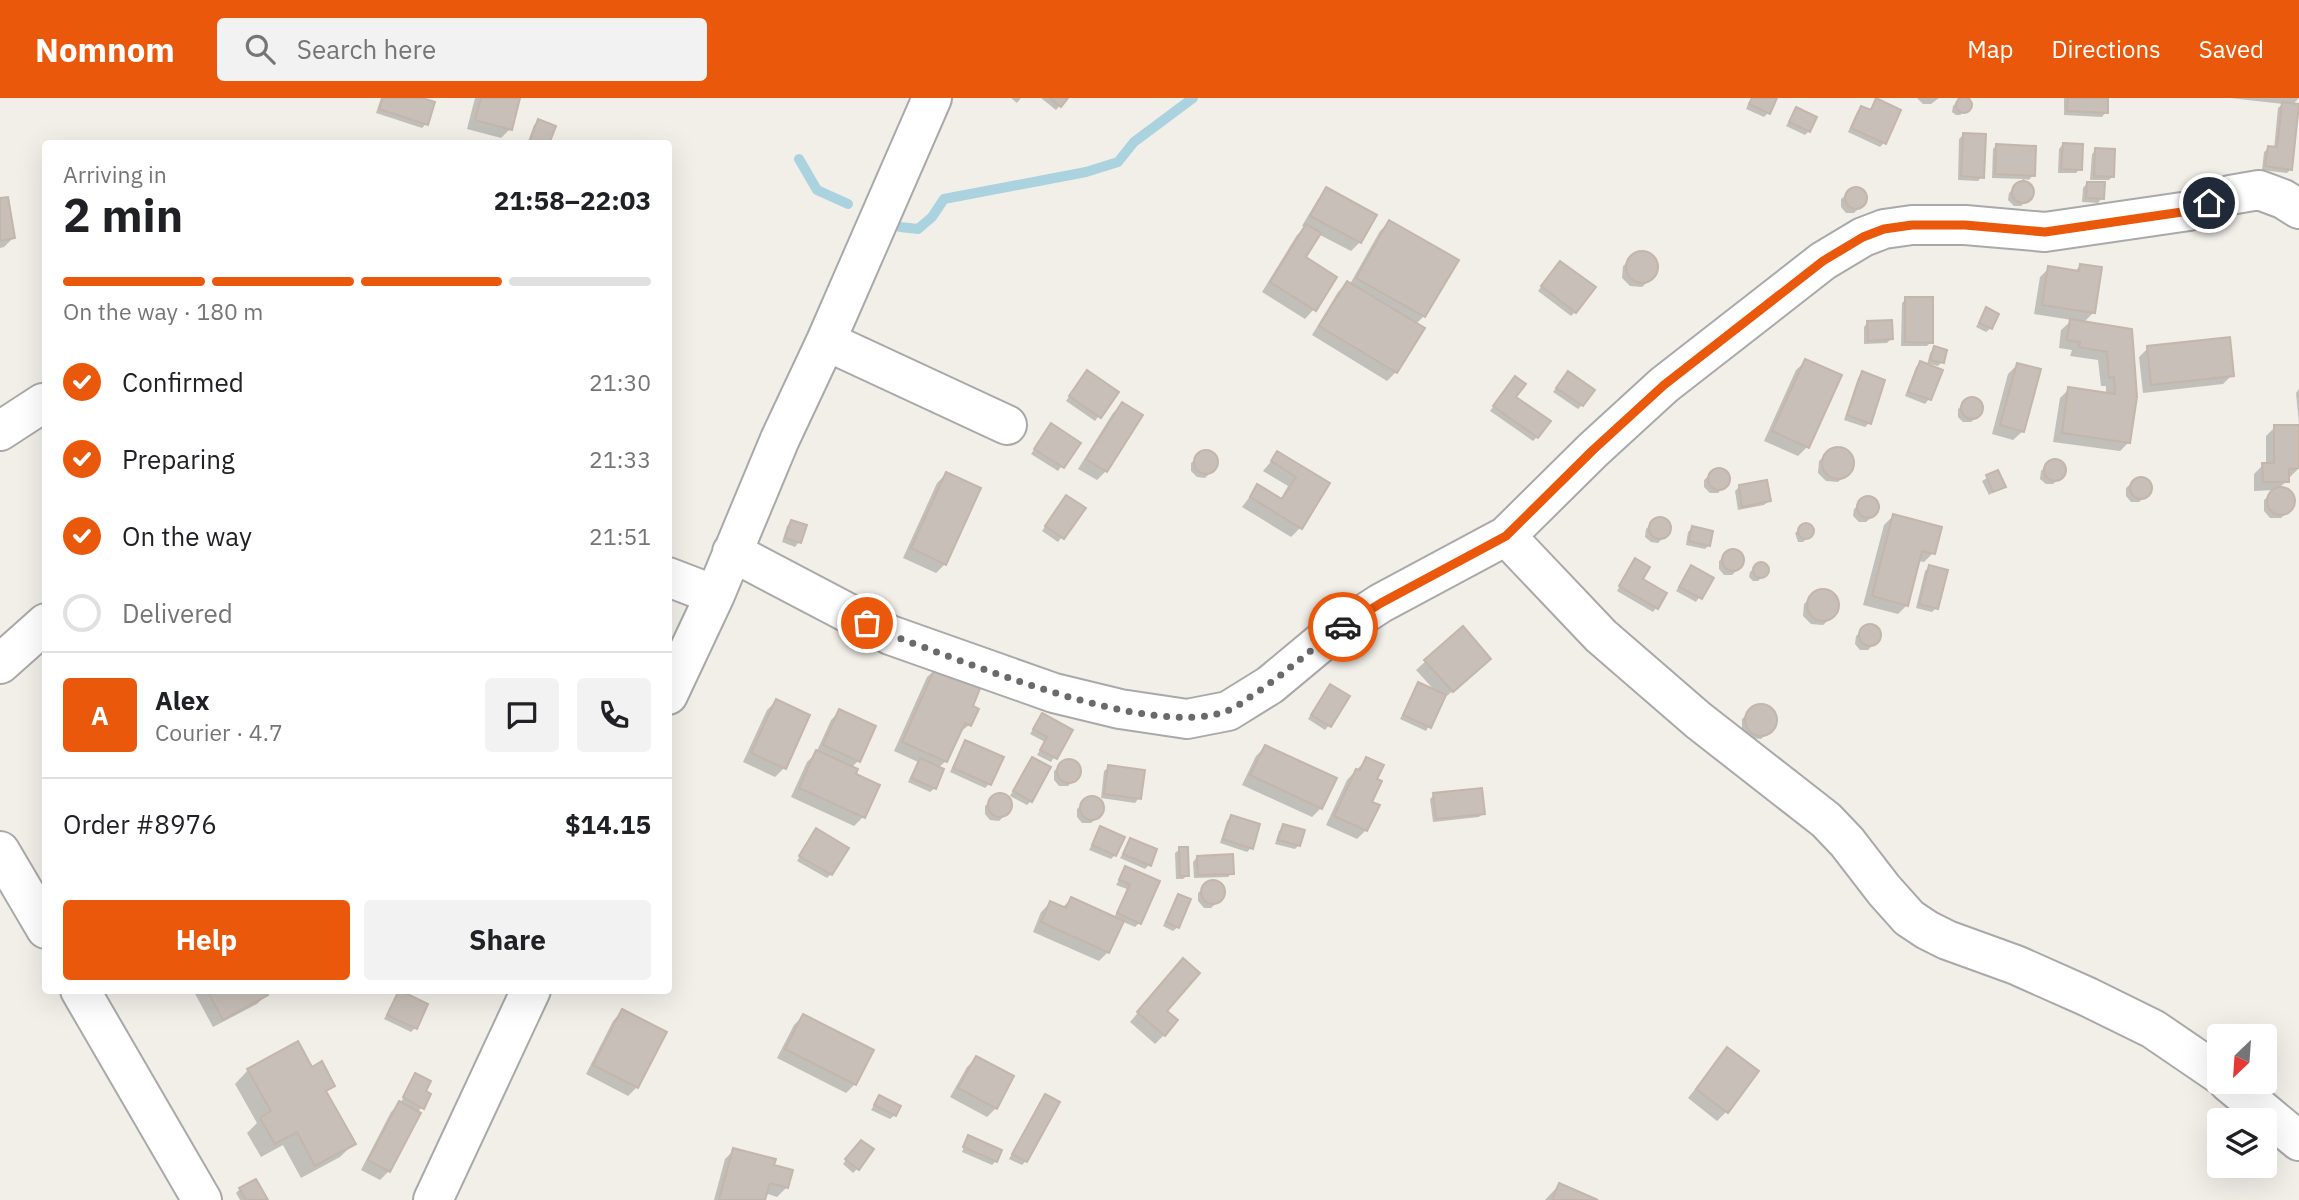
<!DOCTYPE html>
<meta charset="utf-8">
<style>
body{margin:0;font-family:"IBM Plex Sans",sans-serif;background:#f2f2f2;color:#202124;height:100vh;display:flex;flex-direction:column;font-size:26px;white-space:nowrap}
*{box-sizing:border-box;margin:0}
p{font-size:23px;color:#757577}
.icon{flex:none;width:38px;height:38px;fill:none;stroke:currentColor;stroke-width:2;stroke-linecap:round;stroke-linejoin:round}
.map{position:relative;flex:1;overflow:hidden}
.details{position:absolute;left:42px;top:42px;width:630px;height:854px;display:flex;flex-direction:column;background:#fff;border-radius:7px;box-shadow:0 7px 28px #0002}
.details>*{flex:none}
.needle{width:46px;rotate:205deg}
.tools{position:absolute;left:2207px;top:926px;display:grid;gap:14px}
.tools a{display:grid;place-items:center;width:70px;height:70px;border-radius:7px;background:#fff;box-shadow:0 7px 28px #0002;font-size:35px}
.pin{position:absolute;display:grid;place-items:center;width:60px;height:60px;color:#fff;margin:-30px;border:4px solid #fff;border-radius:50%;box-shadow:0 2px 7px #0007}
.courier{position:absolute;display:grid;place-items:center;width:70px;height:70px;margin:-35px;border:5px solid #ea580c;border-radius:50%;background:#fff;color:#222;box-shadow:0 2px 9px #0007}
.headline em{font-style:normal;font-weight:700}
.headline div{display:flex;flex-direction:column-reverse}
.headline{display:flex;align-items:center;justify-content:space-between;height:119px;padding:0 21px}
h1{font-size:46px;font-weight:700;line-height:52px}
.bar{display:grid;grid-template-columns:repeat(4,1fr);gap:10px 7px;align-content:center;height:84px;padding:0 21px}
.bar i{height:9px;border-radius:5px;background:#e0e0e0}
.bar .current{background:#ea580c}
.bar p{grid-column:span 4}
.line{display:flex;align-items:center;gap:18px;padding:0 21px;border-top:2px solid #e0e0e0}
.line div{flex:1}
.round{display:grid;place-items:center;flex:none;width:74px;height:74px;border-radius:7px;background:#f2f2f2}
ol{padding:0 21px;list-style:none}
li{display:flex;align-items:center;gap:21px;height:77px}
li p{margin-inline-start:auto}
li .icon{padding:7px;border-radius:50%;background:#ea580c;color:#fff;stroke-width:4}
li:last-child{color:#757577}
li i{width:38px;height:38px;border:4px solid #e0e0e0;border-radius:50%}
.cta{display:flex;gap:14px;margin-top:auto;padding:14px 21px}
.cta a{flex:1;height:80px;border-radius:7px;background:#ea580c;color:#fff;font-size:28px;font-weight:700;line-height:80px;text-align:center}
.cta a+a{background:#f2f2f2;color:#202124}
header{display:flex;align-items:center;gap:42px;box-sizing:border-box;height:98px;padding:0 35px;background:#ea580c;color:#fff}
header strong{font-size:33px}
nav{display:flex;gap:38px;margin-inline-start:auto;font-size:24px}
.search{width:490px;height:63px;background:#f2f2f2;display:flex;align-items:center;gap:18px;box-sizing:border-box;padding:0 24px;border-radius:7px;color:#757577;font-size:26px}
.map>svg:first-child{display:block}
.shadow{fill:#0003}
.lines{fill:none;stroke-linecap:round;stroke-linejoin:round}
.stream{stroke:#aad3df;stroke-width:10}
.building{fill:#c7bfb8;stroke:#c4b6ab;stroke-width:2}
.minor-casing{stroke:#a9a9a9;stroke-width:42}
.minor{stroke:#fff;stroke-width:38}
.done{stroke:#6b6a68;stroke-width:7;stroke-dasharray:0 12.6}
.route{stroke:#ea580c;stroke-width:9}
</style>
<header>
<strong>Nomnom</strong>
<div class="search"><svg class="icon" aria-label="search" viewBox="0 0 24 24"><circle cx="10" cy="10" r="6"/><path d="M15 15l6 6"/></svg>Search here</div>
<nav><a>Map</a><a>Directions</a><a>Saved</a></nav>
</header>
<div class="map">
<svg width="2299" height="1102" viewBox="0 0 2299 1102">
<rect width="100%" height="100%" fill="#f2efe9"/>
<path class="shadow" d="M381,0H417L426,26L422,30L376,15Z
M475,0H519L510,31L501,40L467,31Z
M1011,0H1021L1017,5Z
M1041,0H1066L1056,12Z
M1751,0H1773L1768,15L1764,19L1746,11Z
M1917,0H1939L1931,6H1923Z
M1961,0H1967L1970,4V9L1960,17H1956L1952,14L1953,8Z
M2064,0H2106V14L2102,19L2064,17Z
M2230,0H2299L2292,7L2291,71L2287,75L2262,72L2264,54L2269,50L2274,51L2278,10L2283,6Z
M1877,2L1884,45L1880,49L1848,34L1857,14L1861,10L1869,14Z
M1797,11L1809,33L1805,37L1786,28Z
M538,23L547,46H527L534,27Z
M1963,37L1982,79L1978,83L1958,82L1959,41Z
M2063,46L2080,71L2076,75H2058L2059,51Z
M1997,47L2033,77L2029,82L2024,81L2032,90V98L2021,108H2014L2008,102L2009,95L2023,81L1992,80L1993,51Z
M2096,52L2113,78L2109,82H2090L2092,56Z
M2087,85L2102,100L2098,105L2082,104L2083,90Z
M1853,91H1860L1865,97V104L1854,115H1846L1841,109V101Z
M1327,92L1360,144L1351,153L1318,136L1304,160L1314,211L1305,221L1262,194L1297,137L1305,129L1302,128L1318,101Z
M0,102L13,140L4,149L0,150Z
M1389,124L1424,218L1416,226L1396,274L1387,283L1312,237L1338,194L1347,185L1350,186L1380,133Z
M1637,155L1648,156L1656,164V176L1642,189L1630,188L1622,180L1623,168Z
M2081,167L2094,214L2083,225L2130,232L2129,344L2120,353L2053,344L2060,300L2069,291L2106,296V288H2101L2098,262L2070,258L2072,252L2059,250L2061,232L2072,222L2034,216L2040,179L2049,170L2074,174Z
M1556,169L1575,214L1571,218L1538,193Z
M1906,201L1931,244L1927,248H1901L1902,205Z
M1986,211L1991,230L1986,234L1976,229Z
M1868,224L1891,241L1887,245L1864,246V229Z
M1934,250L1942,264L1938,268L1930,266L1929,301L1925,306L1905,298L1916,269L1920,265L1927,267L1930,255Z
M2148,250L2232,277L2223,286L2143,295L2139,259Z
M1806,263L1807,349L1798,358L1764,343L1796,272Z
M2017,267L2023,333L2013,342L1992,336L2008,276Z
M1862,275L1869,325L1865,329L1844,322L1858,280Z
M1083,278L1116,295L1095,323L1066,303Z
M1564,280L1582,307L1578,311L1553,294Z
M1511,285L1514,299L1537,339L1533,343L1490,313Z
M2299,291V326L2296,295Z
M1969,301H1977L1982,307V315L1971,324H1963L1958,319V311Z
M1122,306L1140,317L1106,373L1097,382L1078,371L1113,315Z
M2275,329H2299V370L2290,379H2287V383L2279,390L2287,391L2294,398V408L2281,420H2270L2264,413V402L2275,392L2254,393V376L2263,367H2266V338Z
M1047,332L1078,346L1058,373L1031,356Z
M1833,350L1845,351L1852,360V371L1838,384L1826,383L1818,375L1819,363Z
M1203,354H1211L1217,360L1216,369L1205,380L1197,379L1191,373V365Z
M1278,355L1327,386L1300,430L1291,439L1242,409L1257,389L1280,402L1288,388L1263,373Z
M2052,362L2059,363L2064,368V376L2053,386H2046L2040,381L2041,373Z
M1716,371L1723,372L1729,378L1728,385L1718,395H1710L1704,389V382Z
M1997,374L2004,388L1989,397L1982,383Z
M946,376L945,466L936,475L903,460L937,385Z
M2137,380L2145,381L2150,387V394L2139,404H2131L2126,398V390Z
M1739,389L1769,403L1764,407L1738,412L1735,393Z
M1865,400H1872L1878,406V414L1866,424H1859L1853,418L1854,411Z
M1062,403L1084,410L1058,444L1042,433Z
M1893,418L1933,455L1924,464L1918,463L1907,507L1898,516L1863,507L1884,427Z
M1657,420L1665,421L1669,426V434L1658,445L1651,444L1645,439L1646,431Z
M791,424L804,428L799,444L795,449L782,444L787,428Z
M1804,427H1808L1812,431V436L1803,444H1798L1795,435Z
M1692,430L1709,447L1705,451L1686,447L1688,434Z
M1730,453H1738L1743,459L1742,467L1732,477H1724L1719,471V463Z
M1632,466L1657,509L1653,514L1617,493Z
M1758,466H1763L1767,470V474L1758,483H1753L1749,479L1750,474Z
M1691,469L1711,481L1696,504L1676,493Z
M1929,469L1936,510L1932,514L1916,510L1925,473Z
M1818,493H1830L1838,502L1837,514L1823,527L1811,526L1803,518L1804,506Z
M1867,528H1874L1879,534V541L1868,552H1860L1855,546L1856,538Z
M1462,530L1480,570L1442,602L1426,633L1400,621L1418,586L1436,594L1416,572Z
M937,570L970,609L969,627L959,635L946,663L938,670L935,690L930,694L908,684L918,664L894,653L927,579Z
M1326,593L1329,627L1325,632L1308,621Z
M776,603L808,617L784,670L775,679L743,664L767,612Z
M1756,608H1767L1775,617V628L1761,641L1749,640L1742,632V621Z
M840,613L858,663L851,670L863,719L854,728L791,699L807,664L816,655L831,622Z
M1042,617L1071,633L1051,664L1037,657L1045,644L1030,636Z
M966,644L989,686L985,690L950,674L962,649Z
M1265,649L1321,710L1312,719L1242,687L1256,658Z
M1032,661L1031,703L1027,707L1010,698Z
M1367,661L1375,681L1366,732L1357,741L1326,727L1347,682Z
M1065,663H1074L1080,669L1079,677L1068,688H1059L1054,682V673Z
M1109,669L1139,700L1135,705L1101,700L1104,673Z
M996,697H1005L1011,703L1010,712L999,723L990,722L985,716V708Z
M1434,697L1483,715L1479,719L1433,724L1430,701Z
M1089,700H1097L1102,706V715L1091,725H1082L1077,719V711Z
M1231,719L1251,750L1247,754L1220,745L1227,723Z
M1284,728L1299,747L1295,751L1275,746L1279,733Z
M1101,730L1115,757L1111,761L1089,752Z
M816,732L831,776L827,780L797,763Z
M1131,742L1149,767L1145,771L1120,760Z
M1180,751L1188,777L1183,781H1176L1175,755Z
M1197,759L1232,775L1228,779L1194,780L1193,764Z
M1126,770L1157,784L1139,825L1135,829L1121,823L1108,854L1099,863L1033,834L1041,814L1050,805L1062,810L1071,801L1114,820L1127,791L1116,787Z
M1210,784H1218L1223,790V799L1211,810H1204L1198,803V795Z
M1179,798L1178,829L1173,833L1163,828L1175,802Z
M1174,872L1165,914L1164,937L1155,946L1130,924Z
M193,892H264L266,897L257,906L213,929Z
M399,894L415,930L411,934L384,921Z
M622,913L637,989L628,998L586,976L613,923Z
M803,918L855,986L846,995L777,960L794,927Z
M1727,951L1726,1014L1717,1023L1688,1000Z
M976,960L996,1010L987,1019L950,999L967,969Z
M312,971L333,987L325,995L353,1046L340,1059L301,1080L283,1047L261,1059L247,1035L257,1025L235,986L248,972Z
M416,977L423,994L422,1009L417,1015L389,1073L380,1082L361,1072L391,1014L401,1004Z
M1045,998L1026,1063L1022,1067L1009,1061Z
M879,999L895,1017L890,1021L871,1012Z
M968,1039L996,1063L992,1067L962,1054Z
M857,1048V1071L853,1075L843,1066Z
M734,1052L791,1073L786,1090L777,1099L765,1095L763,1102H714L725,1061Z
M1559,1087L1594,1102H1545Z
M240,1091L266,1102H240L236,1095Z"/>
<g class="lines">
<path class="stream" d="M799,61L817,92L848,106
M900,129L918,131L932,119L944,101L1086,74L1118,64L1134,44L1193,0"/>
</g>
<path class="building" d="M1956 7a8 8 0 1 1 16 0a8 8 0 1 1-16 0Z
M383,0H422L435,4L428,27L379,11Z
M481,0H520L512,32L475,22Z
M1050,0H1068L1061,9Z
M1752,0H1777L1770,16L1749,6Z
M1876,0L1901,12L1886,46L1851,30L1861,8L1871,12Z
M2068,0H2108V15L2067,13Z
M2282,4L2299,6L2292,72L2265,68L2268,48L2277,49Z
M1796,9L1817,19L1810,34L1789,24Z
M538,21L556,28L549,46H529Z
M1963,35L1986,36L1984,80L1961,78Z
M2063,45L2083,46L2082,72L2061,71Z
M1996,46L2036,48L2035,78L1995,76Z
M2095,50L2115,51L2114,79L2094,78Z
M2012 94a11 11 0 1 1 22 0a11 11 0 1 1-22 0Z
M2087,84H2105L2104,101L2086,100Z
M1845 100a11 11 0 1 1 22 0a11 11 0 1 1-22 0Z
M1326,89L1377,117L1361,145L1310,118Z
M8,99L15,140L0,143V100Z
M1389,122L1459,162L1425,219L1356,180Z
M1306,126L1321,135L1306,159L1337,179L1316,213L1270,184Z
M1626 169a16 16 0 1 1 32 0a16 16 0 1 1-32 0Z
M1560,163L1596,189L1576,215L1541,188Z
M2080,166L2102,169L2095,215L2042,207L2048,168L2079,173Z
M1347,183L1425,230L1397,275L1319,228Z
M1905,199H1933V245L1905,244Z
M1986,209L1999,216L1992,231L1979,225Z
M2070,221L2132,231L2137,299L2130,345L2062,335L2068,289L2115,296L2114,279L2109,280L2107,254L2079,249L2080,244L2067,242Z
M1892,222L1893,241L1868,243L1867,223Z
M2230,239L2234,278L2151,287L2147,248Z
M1934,248L1947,252L1944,265L1930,262Z
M1805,261L1842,277L1809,350L1772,333Z
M1920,263L1943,272L1931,302L1908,294Z
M2017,265L2041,271L2024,334L2000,327Z
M1087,272L1119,294L1101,320L1069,298Z
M1568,273L1595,292L1583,308L1556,290Z
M1862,273L1885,282L1871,326L1847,317Z
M1515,278L1526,286L1516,299L1551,323L1538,340L1493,308Z
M1961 310a11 11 0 1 1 22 0a11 11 0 1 1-22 0Z
M1122,304L1143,317L1107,374L1086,361Z
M1051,325L1081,345L1064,370L1034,351Z
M2274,327H2299V370L2289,371V384H2263L2262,365H2274Z
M1822 365a16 16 0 1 1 32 0a16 16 0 1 1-32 0Z
M1194 364a12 12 0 1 1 24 0a12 12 0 1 1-24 0Z
M1277,353L1330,385L1302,431L1250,399L1257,386L1282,401L1296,379L1271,363Z
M2044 372a11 11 0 1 1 22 0a11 11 0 1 1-22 0Z
M1708 381a11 11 0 1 1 22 0a11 11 0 1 1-22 0Z
M1998,372L2006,389L1993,394L1986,377Z
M946,374L981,390L946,467L911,450Z
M2130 390a11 11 0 1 1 22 0a11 11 0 1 1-22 0Z
M1767,382L1771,403L1742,409L1739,387Z
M2267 403a14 14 0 1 1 28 0a14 14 0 1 1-28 0Z
M1066,397L1086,410L1064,441L1045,428Z
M1857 409a11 11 0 1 1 22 0a11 11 0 1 1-22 0Z
M1893,416L1942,429L1935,456L1922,453L1908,508L1872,498Z
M1649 430a11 11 0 1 1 22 0a11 11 0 1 1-22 0Z
M791,422L807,427L801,445L785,440Z
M1798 433a8 8 0 1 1 16 0a8 8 0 1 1-16 0Z
M1692,428L1713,433L1710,448L1689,443Z
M1722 462a11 11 0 1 1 22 0a11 11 0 1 1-22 0Z
M1635,460L1650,469L1643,481L1667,495L1658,511L1619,488Z
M1753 472a8 8 0 1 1 16 0a8 8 0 1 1-16 0Z
M1691,467L1714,480L1702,501L1679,489Z
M1929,467L1948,472L1938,511L1919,506Z
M1807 507a16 16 0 1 1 32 0a16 16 0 1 1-32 0Z
M1859 537a11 11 0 1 1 22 0a11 11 0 1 1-22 0Z
M1463,528L1491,561L1453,594L1424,562Z
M936,568L981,588L973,608L979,611L971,628L965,625L947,664L902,644Z
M1418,584L1446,597L1431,630L1403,617Z
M1330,586L1350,598L1331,629L1311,617Z
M776,601L810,617L786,671L751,655Z
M1745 622a16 16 0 1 1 32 0a16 16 0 1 1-32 0Z
M839,611L876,628L860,664L823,647Z
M1042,615L1073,632L1057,661L1040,652L1047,639L1033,631Z
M965,642L1004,659L991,687L953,670Z
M1265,647L1337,680L1322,711L1250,677Z
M816,652L858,671L856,676L880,687L865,720L799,690Z
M1032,659L1051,669L1032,704L1013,693Z
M1366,659L1384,667L1377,681L1382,683L1372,704L1380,707L1367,733L1334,718L1356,671L1360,672Z
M920,660L944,671L936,691L911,680Z
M1057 673a12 12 0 1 1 24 0a12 12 0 1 1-24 0Z
M1108,667L1145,672L1141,701L1104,696Z
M1482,690L1485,716L1436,721L1433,695Z
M988 707a12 12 0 1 1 24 0a12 12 0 1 1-24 0Z
M1080 710a12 12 0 1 1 24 0a12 12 0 1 1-24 0Z
M1231,717L1260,726L1253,751L1223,741Z
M1283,726L1305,732L1300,748L1278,742Z
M1100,728L1125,739L1116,758L1092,747Z
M816,730L849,750L832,777L799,758Z
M1130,740L1157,751L1151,768L1123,756Z
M1179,749H1188L1189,778H1180Z
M1233,756L1234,776L1198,777L1197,758Z
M1125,768L1160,783L1141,826L1117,815L1130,786L1119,782Z
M1201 794a12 12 0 1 1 24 0a12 12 0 1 1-24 0Z
M1178,796L1191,801L1179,830L1166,824Z
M1071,799L1124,823L1109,855L1041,824L1050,803L1066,810Z
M1183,860L1200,875L1167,913L1178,922L1165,938L1137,914Z
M207,892H266L268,897L223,922Z
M399,892L428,906L417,931L387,917Z
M622,911L667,934L638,990L593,967Z
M803,916L874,952L856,987L785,951Z
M298,943L312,969L322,963L335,988L326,993L356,1046L315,1068L297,1034L275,1046L260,1020L271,1013L247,971Z
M1727,949L1759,973L1728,1015L1696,991Z
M976,958L1014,978L997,1011L958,990Z
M415,975L431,983L426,993L431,996L424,1011L403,999Z
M1045,996L1060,1004L1027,1064L1012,1056Z
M879,997L901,1008L896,1018L874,1007Z
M399,1003L421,1015L390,1074L368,1062Z
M968,1037L1002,1052L997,1064L963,1049Z
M861,1042L874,1051L859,1072L845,1061Z
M733,1050L776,1061L774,1067L793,1072L788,1090L770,1085L765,1102H719Z
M256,1081L268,1102H246L239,1090Z
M1559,1085L1598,1102H1552Z"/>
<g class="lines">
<g class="minor-casing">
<path id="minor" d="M826,243L1007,327
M0,333L43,305
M1506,438L1601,538L1698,622L1826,722L1847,744L1884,792L1909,820L1927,832L1947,842L2016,867L2088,899L2153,931L2219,976
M732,454L890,537L1054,595L1120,611L1187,621L1228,613L1270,587L1324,542L1381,505L1506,438L1593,352L1664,287L1823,163L1863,139L1884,131L1912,127H1965L2045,134L2189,113L2230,97L2259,92L2283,101L2299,111
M668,479L715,497
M0,566L46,525
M668,597L715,497L780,341L826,243L932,0
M0,753L46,831
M80,892L202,1102
M2228,984L2299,1043
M433,1102L531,892"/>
</g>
<use href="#minor" class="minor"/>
</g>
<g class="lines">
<path class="done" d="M867,525L890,537C968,564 1150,642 1227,613C1235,610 1243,604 1250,599C1283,578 1311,550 1343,529"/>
<path class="route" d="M1343,529L1381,505L1506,438L1593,352L1664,287L1823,163L1863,139L1884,131L1912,127H1965L2045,134L2189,113L2209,105"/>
</g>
</svg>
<div class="tools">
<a><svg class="needle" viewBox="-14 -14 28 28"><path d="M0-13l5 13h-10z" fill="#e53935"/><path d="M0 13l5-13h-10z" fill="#757577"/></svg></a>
<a><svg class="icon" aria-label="layers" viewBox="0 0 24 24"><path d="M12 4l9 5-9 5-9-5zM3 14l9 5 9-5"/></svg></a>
</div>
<div class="pin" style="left:867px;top:525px;background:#ea580c"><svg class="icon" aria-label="bag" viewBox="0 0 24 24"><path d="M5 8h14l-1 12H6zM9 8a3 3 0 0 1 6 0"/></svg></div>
<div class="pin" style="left:2209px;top:105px;background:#1f2937"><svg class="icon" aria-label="home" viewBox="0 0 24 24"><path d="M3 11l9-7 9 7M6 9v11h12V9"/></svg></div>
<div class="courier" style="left:1343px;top:529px"><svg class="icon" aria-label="car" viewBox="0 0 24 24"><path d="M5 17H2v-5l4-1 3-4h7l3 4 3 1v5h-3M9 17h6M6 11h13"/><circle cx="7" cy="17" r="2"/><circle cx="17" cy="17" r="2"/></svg></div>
<section class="details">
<div class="headline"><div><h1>2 min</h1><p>Arriving in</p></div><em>21:58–22:03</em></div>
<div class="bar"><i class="current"></i><i class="current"></i><i class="current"></i><i></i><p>On the way · 180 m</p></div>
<ol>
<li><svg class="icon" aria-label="check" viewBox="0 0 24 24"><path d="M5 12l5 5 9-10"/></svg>Confirmed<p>21:30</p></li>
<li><svg class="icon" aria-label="check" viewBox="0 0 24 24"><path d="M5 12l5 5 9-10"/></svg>Preparing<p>21:33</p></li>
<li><svg class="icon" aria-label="check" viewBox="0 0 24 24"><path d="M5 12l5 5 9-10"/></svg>On the way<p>21:51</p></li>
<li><i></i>Delivered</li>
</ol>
<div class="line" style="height:126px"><b class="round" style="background:#ea580c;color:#fff">A</b><div><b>Alex</b><p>Courier · 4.7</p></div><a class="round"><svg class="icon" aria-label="chat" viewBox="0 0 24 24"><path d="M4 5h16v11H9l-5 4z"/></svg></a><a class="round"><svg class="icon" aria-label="phone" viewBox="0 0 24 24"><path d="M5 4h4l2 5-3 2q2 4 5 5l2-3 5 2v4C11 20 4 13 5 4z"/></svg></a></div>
<div class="line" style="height:91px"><div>Order #8976</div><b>$14.15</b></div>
<div class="cta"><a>Help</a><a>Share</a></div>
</section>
</div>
